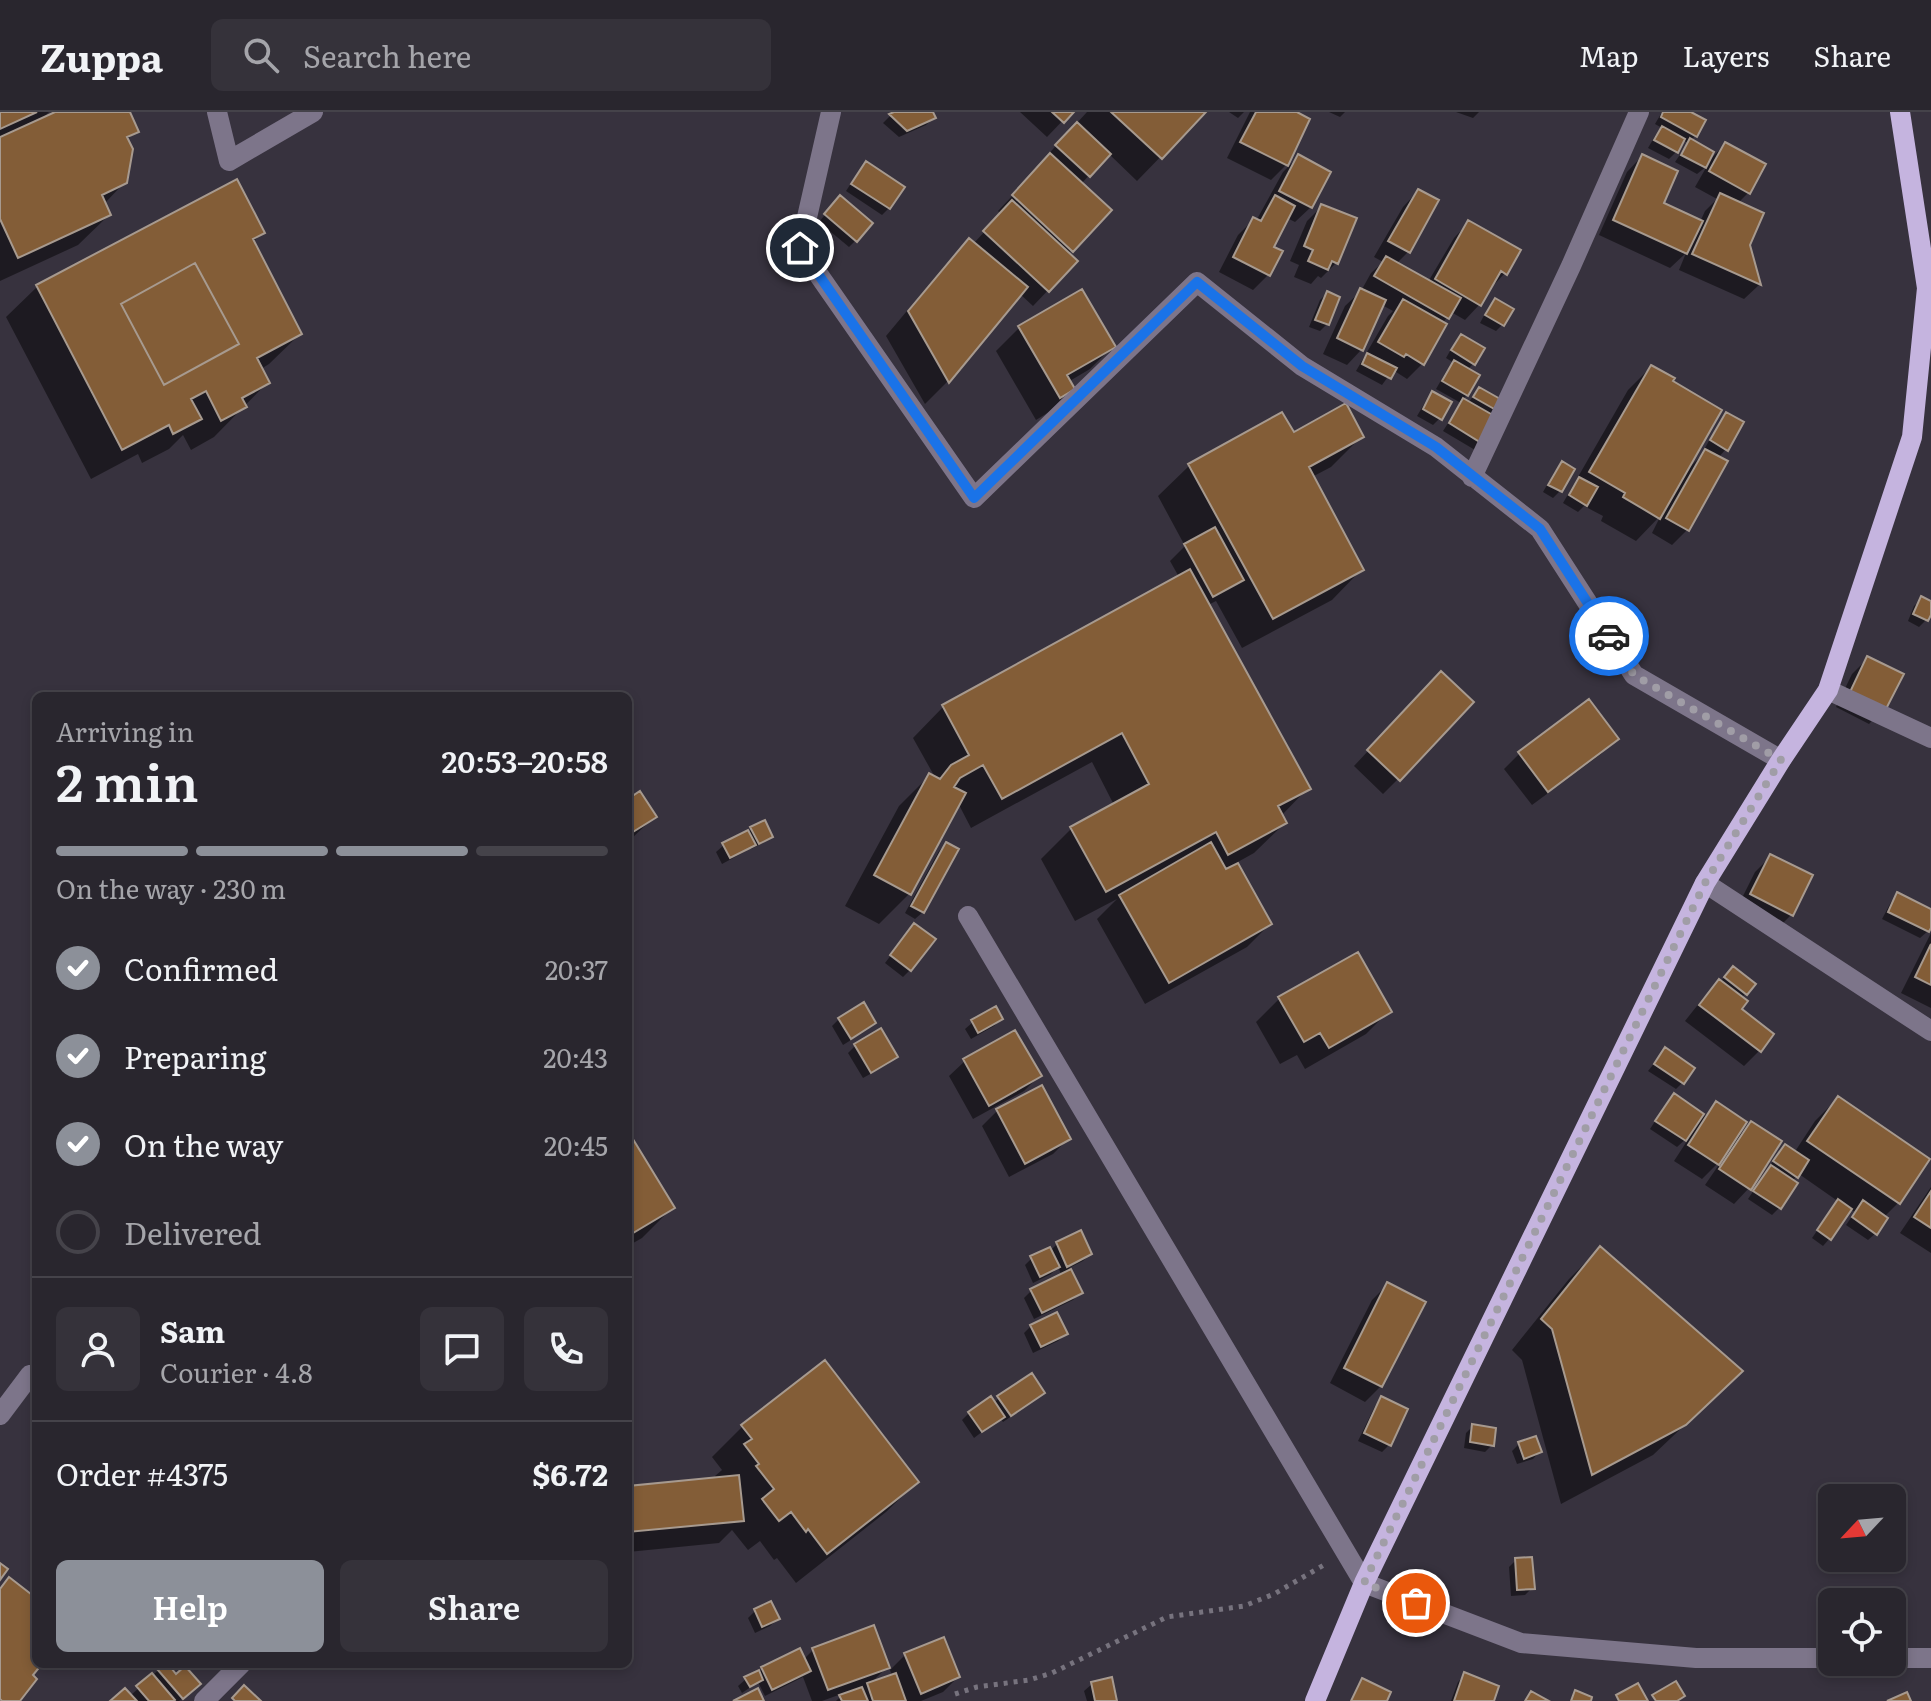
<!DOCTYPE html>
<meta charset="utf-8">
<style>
body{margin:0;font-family:Literata,serif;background:#35323a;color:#f1f3f6;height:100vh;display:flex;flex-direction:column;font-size:30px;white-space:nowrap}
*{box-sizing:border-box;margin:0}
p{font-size:26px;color:#a5a5aa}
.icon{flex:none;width:44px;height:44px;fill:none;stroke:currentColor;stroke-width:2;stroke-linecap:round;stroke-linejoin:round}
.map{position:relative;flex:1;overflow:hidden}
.drawer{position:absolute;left:32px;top:580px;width:600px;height:976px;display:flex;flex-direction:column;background:#29262e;border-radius:12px;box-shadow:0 4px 12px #0003,0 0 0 2px #45434a}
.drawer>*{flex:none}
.needle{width:52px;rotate:244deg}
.buttons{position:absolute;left:1818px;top:1372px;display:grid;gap:16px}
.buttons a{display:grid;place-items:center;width:88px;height:88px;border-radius:12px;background:#29262e;box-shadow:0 4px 12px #0003,0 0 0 2px #45434a;font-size:40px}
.pin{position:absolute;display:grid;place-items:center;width:68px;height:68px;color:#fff;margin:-34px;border:4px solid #fff;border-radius:50%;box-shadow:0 2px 8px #0007}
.courier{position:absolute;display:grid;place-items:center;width:80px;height:80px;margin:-40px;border:6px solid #1a73e8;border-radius:50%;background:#fff;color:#222;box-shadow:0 2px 10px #0007}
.headline em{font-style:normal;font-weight:600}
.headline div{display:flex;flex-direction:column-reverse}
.headline{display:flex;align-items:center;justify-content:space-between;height:136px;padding:0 24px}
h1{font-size:52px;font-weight:600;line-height:60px}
.bar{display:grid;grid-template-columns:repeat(4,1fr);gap:12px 8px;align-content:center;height:96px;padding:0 24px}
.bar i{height:10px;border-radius:6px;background:#45434a}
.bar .selected{background:#8c9099}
.bar p{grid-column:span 4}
.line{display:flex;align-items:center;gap:20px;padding:0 24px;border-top:2px solid #45434a}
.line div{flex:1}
.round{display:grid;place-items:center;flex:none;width:84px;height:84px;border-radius:12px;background:#35323a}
ol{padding:0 24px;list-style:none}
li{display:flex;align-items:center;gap:24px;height:88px}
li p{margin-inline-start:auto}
li .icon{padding:8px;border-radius:50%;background:#8c9099;color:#fff;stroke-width:4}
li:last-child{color:#a5a5aa}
li i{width:44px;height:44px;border:4px solid #45434a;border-radius:50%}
.action{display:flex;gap:16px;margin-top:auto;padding:16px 24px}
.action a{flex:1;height:92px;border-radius:12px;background:#8c9099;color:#fff;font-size:32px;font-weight:600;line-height:92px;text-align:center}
.action a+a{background:#35323a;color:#f1f3f6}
header{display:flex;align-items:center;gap:48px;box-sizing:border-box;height:112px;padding:0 40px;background:#29262e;border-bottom:2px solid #45434a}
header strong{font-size:38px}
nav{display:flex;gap:44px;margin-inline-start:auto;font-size:28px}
.search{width:560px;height:72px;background:#35323a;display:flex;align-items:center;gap:20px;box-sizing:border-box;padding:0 28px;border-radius:12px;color:#a5a5aa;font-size:30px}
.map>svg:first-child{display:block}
.shadow{fill:#0007}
.building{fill:#835d37;stroke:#a79a8f;stroke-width:2;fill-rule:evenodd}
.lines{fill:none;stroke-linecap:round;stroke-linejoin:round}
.path{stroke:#77737e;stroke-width:5;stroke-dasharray:4 6;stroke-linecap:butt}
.minor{stroke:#7d758a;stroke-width:20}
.major{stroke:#c5b4df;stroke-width:20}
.done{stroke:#a09da6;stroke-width:8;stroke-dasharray:0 14.4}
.route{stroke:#1a73e8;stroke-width:10}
</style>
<header>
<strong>Zuppa</strong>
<div class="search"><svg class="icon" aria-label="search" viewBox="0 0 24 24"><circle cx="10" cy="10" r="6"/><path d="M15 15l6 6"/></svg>Search here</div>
<nav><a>Map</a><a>Layers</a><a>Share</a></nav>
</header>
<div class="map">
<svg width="1931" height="1589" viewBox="0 0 1931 1589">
<rect width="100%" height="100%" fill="#37323e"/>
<path class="shadow" d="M0,0H49L41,8L60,0H127L136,19L126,29L125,70L104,92L109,103L78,133L0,169Z
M899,0H931L933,6L926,13L899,25L883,11L890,4Z
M1020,0H1071L1047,25Z
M1087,0H1204L1137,69L1109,42L1081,72L1109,98L1068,142L1076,149L1033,194L1020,182L947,270L925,292L886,224L946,152L969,129L973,132L1001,102L998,99L1043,51L1042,49Z
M1229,0H1244L1238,6Z
M1250,0H1292L1286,53L1271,68L1227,46Z
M1329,0H1345L1340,5Z
M1456,0H1479L1473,6Z
M1662,0H1687L1695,24L1690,29L1709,49L1725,32L1749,80L1738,91L1759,173L1744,187L1679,158L1686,141L1670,156L1599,123L1627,60L1642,44L1661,92L1700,110L1705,99L1717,87L1695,75L1707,54L1697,62L1675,50L1688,31L1683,28L1676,40L1669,47L1648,36L1655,24L1662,16L1655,12Z
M1298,45L1311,95L1295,110L1287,106L1272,135L1268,163L1253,178L1219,160L1238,123L1253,108L1256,109L1283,60Z
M866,52L889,96L882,103L846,79L859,59Z
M1418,79L1408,140L1396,152L1428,170L1454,126L1469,110L1505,161L1490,177L1480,192L1465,208L1451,200L1442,212L1422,252L1407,267L1393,258L1382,273L1356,259L1388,204L1393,199L1382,193L1362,237L1347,253L1323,242L1345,194L1361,179L1371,161L1383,150L1374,145L1403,95Z
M833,93L856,128L849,135L819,110Z
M1322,94L1336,151L1321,166L1318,164L1311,172L1294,165L1299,153L1290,149L1307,109Z
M263,120L252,131L300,222L269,252L261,257L268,270L214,325L191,338L183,323L169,337L142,351L138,342L91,367L6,205L37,175Z
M1081,180L1113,234L1090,257L1068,270L1072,277L1049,300L1036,308L996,239L1019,216Z
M1327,181V212L1320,219L1309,215L1320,188Z
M1495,189L1503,212L1496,219L1480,211L1488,196Z
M1461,224L1474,251L1467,258V283L1462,288L1468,291L1479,277L1494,297L1489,303L1475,338L1443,319L1461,291L1436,277L1447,258L1454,251L1446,246L1454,232Z
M1651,255L1688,357L1707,338L1705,336L1720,309L1727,302L1726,337L1718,346L1687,418L1672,433L1652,421L1661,403L1636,429L1601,409L1603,404L1584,394L1578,400L1563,391L1628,278Z
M1433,282L1440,306L1433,313L1417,304L1426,289Z
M1282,303L1293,323L1362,324L1331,355L1312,365L1362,457L1332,488L1242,536L1216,489L1208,493L1308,676L1281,704L1285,711L1254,741L1236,751L1270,812L1247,835L1145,892L1097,807L1117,787L1075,809L1041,747L1071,717L1114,693L1092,650L971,716L958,691L909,782L879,812L845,794L899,694L929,664L936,667L913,626L943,595L1179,465L1170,449L1185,434L1158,384L1189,354Z
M1562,352L1560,379L1553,386L1543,380L1555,359Z
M1922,487L1931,491V498L1926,508L1919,515L1908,509L1914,494Z
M1867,547L1884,596L1869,612L1836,595L1852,562Z
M1426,577L1398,667L1383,682L1354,654Z
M1616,626L1601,642L1532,693L1504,657L1520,641Z
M628,689L654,705L628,730Z
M752,717L770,724L763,731L751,737L750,735L746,739L722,752L716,740L724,733L747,721Z
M946,732L923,800L915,807L905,801L939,739Z
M1770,745L1791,803L1776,818L1736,798L1755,760Z
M1898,783L1931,800V812L1928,819L1920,826L1882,807L1891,790Z
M908,821L910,858L903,865L885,851Z
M1931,821V896L1901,881Z
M1726,864L1746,881L1741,886L1739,898L1759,939L1744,954L1685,909L1704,885Z
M1279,887L1389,899L1366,922L1305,957L1297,943L1280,952L1256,910Z
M839,907L874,911L867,918L843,933L832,914Z
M1001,907L994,914L971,927L965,917L973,910Z
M855,934L895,945L888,952L863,966L848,941Z
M1665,938L1683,970L1676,977L1648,959Z
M965,949L1039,964L1024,979L973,1007L949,964Z
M1838,986L1928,1048L1898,1091L1884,1105L1876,1121L1868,1128L1846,1113L1855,1100L1850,1097L1830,1126L1823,1134L1812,1126L1832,1097L1839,1090L1799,1062L1792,1069L1779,1096L1772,1103L1748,1087L1778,1042L1785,1035L1794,1041L1815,1009Z
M1667,991L1698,1010L1717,992L1736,1026L1751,1012L1749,1076L1734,1092L1705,1073L1718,1054L1717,1052L1702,1067L1674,1049L1689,1026L1688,1025L1677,1035L1650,1017Z
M997,999L1068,1027L1053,1042L1009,1065L982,1014Z
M628,1023L672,1096L642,1126L628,1134Z
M1931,1075V1141L1900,1121Z
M1080,1121L1090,1142L1083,1149L1069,1156L1080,1180L1073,1188L1034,1207L1024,1186L1031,1179L1062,1164L1058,1155L1051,1162L1033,1171L1025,1153L1032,1146L1050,1139L1057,1132Z
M1600,1136L1710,1289L1653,1343L1561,1392L1522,1248L1512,1238L1569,1167Z
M1387,1173L1381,1274L1365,1290L1330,1271L1372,1188Z
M1031,1214L1065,1222L1058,1229L1033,1241L1024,1221Z
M825,1251L917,1370L886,1400L796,1471L777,1446L774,1448L760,1429L748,1438L732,1418L719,1431L628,1440V1376L717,1367L715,1364L722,1358L712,1345L742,1315Z
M1042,1281L1035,1288L1003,1310L1000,1306L974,1326L962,1308L969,1301L994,1291L999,1286Z
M1382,1287L1405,1298L1389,1333L1382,1340L1358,1329L1375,1294Z
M1473,1314L1492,1333L1485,1340L1464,1336L1466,1321Z
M1519,1332L1540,1339L1533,1347L1517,1352L1512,1339Z
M1516,1448L1532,1476L1525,1483L1511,1484L1509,1455Z
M755,1499L777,1507L770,1514L755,1521L748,1506Z
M814,1537L887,1555L870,1572L892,1564L890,1558L905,1543L958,1565L943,1580L921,1589H836L844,1581L822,1589H812L803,1565L765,1584L758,1570L742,1581L738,1574L746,1567L763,1557L803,1548Z
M165,1552L191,1579L179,1589H113L130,1584Z
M1465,1563L1492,1589H1451L1458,1570Z
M1092,1572L1115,1589H1087L1084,1579Z"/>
<path class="building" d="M0,0H37L0,17Z
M55,0H130L139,20L127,25L133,37L127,71L102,83L111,103L18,146L0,107V25Z
M894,0H933L936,6L907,19L889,2Z
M1052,0H1074L1064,11Z
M1111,0H1206L1162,47Z
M1256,0H1297L1310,7L1288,54L1240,30Z
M1663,0H1691L1706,8L1697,25L1661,5Z
M1077,10L1111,42L1090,65L1055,33Z
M1662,14L1685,27L1678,41L1654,28Z
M1690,26L1714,40L1706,56L1681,43Z
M1725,30L1766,52L1750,82L1709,59Z
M1050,41L1112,98L1073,140L1012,83Z
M1298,42L1331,60L1312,96L1279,79Z
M1642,42L1678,59L1664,91L1703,109L1687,142L1613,108Z
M866,49L905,75L890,97L851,72Z
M237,67L265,121L253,127L302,222L257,246L270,271L242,286L247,295L221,309L206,279L191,287L202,307L173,322L169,313L122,338L36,173ZM195,151L239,232L164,273L121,192Z
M1418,77L1439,88L1410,141L1388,129Z
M1720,81L1764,101L1750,133L1761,173L1692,142Z
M840,83L873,111L857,130L824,102Z
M1275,83L1295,94L1274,135L1283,139L1270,164L1233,145L1253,105L1261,109Z
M1012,88L1078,149L1049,180L983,119Z
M1321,92L1357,106L1338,152L1332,149L1328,158L1308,149L1313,138L1304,134Z
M1468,108L1521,138L1507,163L1501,159L1481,194L1435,167Z
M969,126L1028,175L949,271L908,199Z
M1386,144L1461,186L1449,207L1374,164Z
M195,151L239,232L164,273L121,192Z
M1360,176L1386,188L1363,239L1337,226Z
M1082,177L1116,235L1067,263L1075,277L1060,286L1018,214Z
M1327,179L1340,185L1329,213L1315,208Z
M1495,186L1514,197L1504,214L1485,203Z
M1403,187L1447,212L1424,253L1406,242L1404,245L1378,230Z
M1461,222L1485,236L1475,253L1451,238Z
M1367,241L1397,256L1391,267L1362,252Z
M1454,248L1480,263L1468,284L1442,269Z
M1651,253L1675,266L1673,269L1722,298L1660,407L1623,385L1625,381L1589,360Z
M1479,275L1502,288L1496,298L1473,285Z
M1432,279L1452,290L1442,308L1423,297Z
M1463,286L1498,306L1483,332L1449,311Z
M1346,291L1364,325L1309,355L1364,458L1273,507L1188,352L1282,300L1294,320Z
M1726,300L1744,310L1728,339L1710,328Z
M1705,337L1728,349L1689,419L1666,406Z
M1562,349L1575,357L1562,380L1548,373Z
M1579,365L1598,375L1587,394L1569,383Z
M1215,415L1244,468L1213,485L1184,432Z
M1190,457L1311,677L1278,694L1287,711L1228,743L1216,720L1106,780L1070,715L1149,672L1122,621L1002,687L983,653L960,666L954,675L966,681L911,783L874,763L929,661L940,667L951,653L969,643L942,593Z
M1921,484L1931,489V503L1928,509L1913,502Z
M1867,544L1904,562L1886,597L1850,580Z
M1441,559L1474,590L1400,669L1367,638Z
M1589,587L1619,627L1548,680L1518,640Z
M640,679L657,705L628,723V687Z
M765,708L773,725L759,732L750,715Z
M748,718L756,733L730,746L722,731Z
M946,730L959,737L924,801L911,794Z
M1211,730L1226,757L1238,751L1272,812L1169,871L1119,783Z
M1770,742L1813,763L1793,804L1750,782Z
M1897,780L1931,797V816L1929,820L1888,800Z
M914,811L936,827L911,859L890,843Z
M1931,832V873L1915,865Z
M1358,840L1392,900L1329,936L1320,921L1304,930L1278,885Z
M1733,854L1756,872L1747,883L1724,865Z
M1719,867L1748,889L1742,897L1774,922L1761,940L1699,893Z
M864,890L876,911L851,927L838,906Z
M996,894L1003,907L978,921L971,908Z
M881,916L898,945L871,961L854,932Z
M1015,918L1042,964L989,994L963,947Z
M1665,935L1695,956L1684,972L1654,952Z
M1042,973L1071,1027L1025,1052L996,997Z
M1674,981L1704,1002L1686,1029L1655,1009Z
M1838,984L1930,1047L1900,1092L1807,1029Z
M1716,989L1747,1010L1719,1053L1688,1033Z
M1751,1009L1782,1029L1751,1078L1719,1057Z
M628,1019L675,1096L628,1124Z
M1785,1032L1809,1048L1798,1066L1773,1049Z
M1771,1053L1798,1071L1781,1097L1753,1079Z
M1931,1079V1116L1914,1105Z
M1838,1087L1852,1097L1831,1128L1817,1118Z
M1863,1088L1888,1106L1877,1123L1852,1105Z
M1081,1118L1092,1142L1067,1155L1056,1130Z
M1600,1134L1743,1259L1686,1313L1592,1363L1552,1217L1541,1207Z
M1050,1135L1060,1155L1040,1165L1030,1144Z
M1071,1157L1083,1181L1042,1201L1030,1177Z
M1387,1170L1426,1190L1382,1275L1344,1256Z
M1057,1200L1068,1222L1041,1235L1030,1213Z
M825,1248L919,1370L827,1442L808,1417L806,1420L791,1400L779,1409L762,1387L774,1377L756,1354L759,1352L744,1332L752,1327L741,1313Z
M1032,1261L1045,1281L1011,1304L997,1284Z
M991,1284L1005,1305L982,1320L968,1300Z
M1381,1284L1408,1297L1391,1334L1364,1321Z
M1472,1312L1496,1316L1494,1334L1470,1330Z
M1536,1324L1542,1340L1524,1347L1518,1330Z
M739,1363L744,1409L628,1420V1374Z
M1532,1445L1535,1477L1517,1478L1515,1446Z
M0,1451L8,1457L0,1468Z
M9,1465L36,1486V1552H42L33,1563L37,1567L20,1589H2L0,1587V1477Z
M771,1489L780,1507L762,1515L754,1497Z
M874,1513L890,1556L828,1578L812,1536Z
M944,1525L960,1565L921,1582L904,1541Z
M800,1536L811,1559L772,1578L761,1555Z
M162,1552H168L176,1562L185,1554L201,1572L183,1587L157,1557Z
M759,1558L763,1568L750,1575L744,1565Z
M1464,1560L1499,1574L1494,1589H1454Z
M152,1561L175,1588L174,1589H149L136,1574Z
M896,1561L906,1589H873L867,1571Z
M1112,1565L1117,1589H1095L1091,1570Z
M1362,1566L1391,1580L1387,1589H1351Z
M1676,1569L1685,1584L1677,1589H1656L1652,1583Z
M1638,1571L1648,1589H1619L1616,1583Z
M244,1573L261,1589H235L232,1586Z
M862,1575L868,1589H842L839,1583Z
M125,1576L137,1589H110Z
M758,1576L764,1589H733Z
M1575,1578L1592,1585L1591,1589H1571Z
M1531,1579L1549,1589H1525Z
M1907,1580L1911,1589H1887Z"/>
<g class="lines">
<path class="path" d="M955,1582L977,1575L1029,1568L1052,1561L1167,1505L1244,1494L1274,1482L1324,1453"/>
<path class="minor" d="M217,0L229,49L313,0
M831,0L800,136L974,386L1197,170L1302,254L1436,335L1540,417L1634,563L1781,648
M1472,365L1571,154L1639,0
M1828,578L1931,626
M1705,771L1931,919
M968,804L1364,1471L1521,1531L1696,1546H1832
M0,1303L30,1263
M1892,1546H1931
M204,1589L241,1552"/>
<path class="major" d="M1315,1589L1364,1471L1705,771L1781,648L1828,578L1912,325L1927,176L1900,0"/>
</g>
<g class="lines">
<path class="done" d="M1416,1491L1364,1471L1705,771L1781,648L1634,563L1609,524"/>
<path class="route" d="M800,136L974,386L1197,170L1302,254L1436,335L1540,417L1609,524"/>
</g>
</svg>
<div class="buttons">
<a><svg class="needle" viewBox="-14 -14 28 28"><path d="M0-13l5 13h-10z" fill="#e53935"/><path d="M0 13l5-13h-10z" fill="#a5a5aa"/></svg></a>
<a><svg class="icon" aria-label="locate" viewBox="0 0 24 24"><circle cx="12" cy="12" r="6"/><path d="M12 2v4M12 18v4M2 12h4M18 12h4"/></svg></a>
</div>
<div class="pin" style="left:1416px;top:1491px;background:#ea580c"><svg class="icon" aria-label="bag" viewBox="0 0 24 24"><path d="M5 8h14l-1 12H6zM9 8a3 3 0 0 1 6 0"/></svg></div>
<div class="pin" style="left:800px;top:136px;background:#1f2937"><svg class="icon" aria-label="home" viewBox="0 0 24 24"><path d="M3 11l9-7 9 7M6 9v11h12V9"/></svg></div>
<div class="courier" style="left:1609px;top:524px"><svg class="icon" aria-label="car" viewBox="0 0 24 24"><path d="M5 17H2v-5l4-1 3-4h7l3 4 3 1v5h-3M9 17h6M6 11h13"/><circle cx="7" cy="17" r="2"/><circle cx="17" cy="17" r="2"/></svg></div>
<section class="drawer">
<div class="headline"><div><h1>2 min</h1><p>Arriving in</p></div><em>20:53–20:58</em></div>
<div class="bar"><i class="selected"></i><i class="selected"></i><i class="selected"></i><i></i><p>On the way · 230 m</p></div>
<ol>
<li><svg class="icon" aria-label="check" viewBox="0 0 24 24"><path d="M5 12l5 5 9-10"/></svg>Confirmed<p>20:37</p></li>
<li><svg class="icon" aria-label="check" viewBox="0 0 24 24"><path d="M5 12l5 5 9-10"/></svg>Preparing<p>20:43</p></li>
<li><svg class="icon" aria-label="check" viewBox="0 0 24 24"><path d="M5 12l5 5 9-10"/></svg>On the way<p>20:45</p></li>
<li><i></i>Delivered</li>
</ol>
<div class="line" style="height:144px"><a class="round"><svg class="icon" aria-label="person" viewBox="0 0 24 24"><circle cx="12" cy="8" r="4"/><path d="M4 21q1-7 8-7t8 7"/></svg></a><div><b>Sam</b><p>Courier · 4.8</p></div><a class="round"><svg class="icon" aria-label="chat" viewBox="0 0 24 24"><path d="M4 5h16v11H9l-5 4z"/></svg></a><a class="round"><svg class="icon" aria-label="phone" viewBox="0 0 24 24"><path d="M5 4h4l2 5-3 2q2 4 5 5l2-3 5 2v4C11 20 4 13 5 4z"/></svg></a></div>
<div class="line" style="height:104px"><div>Order #4375</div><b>$6.72</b></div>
<div class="action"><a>Help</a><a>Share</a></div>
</section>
</div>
